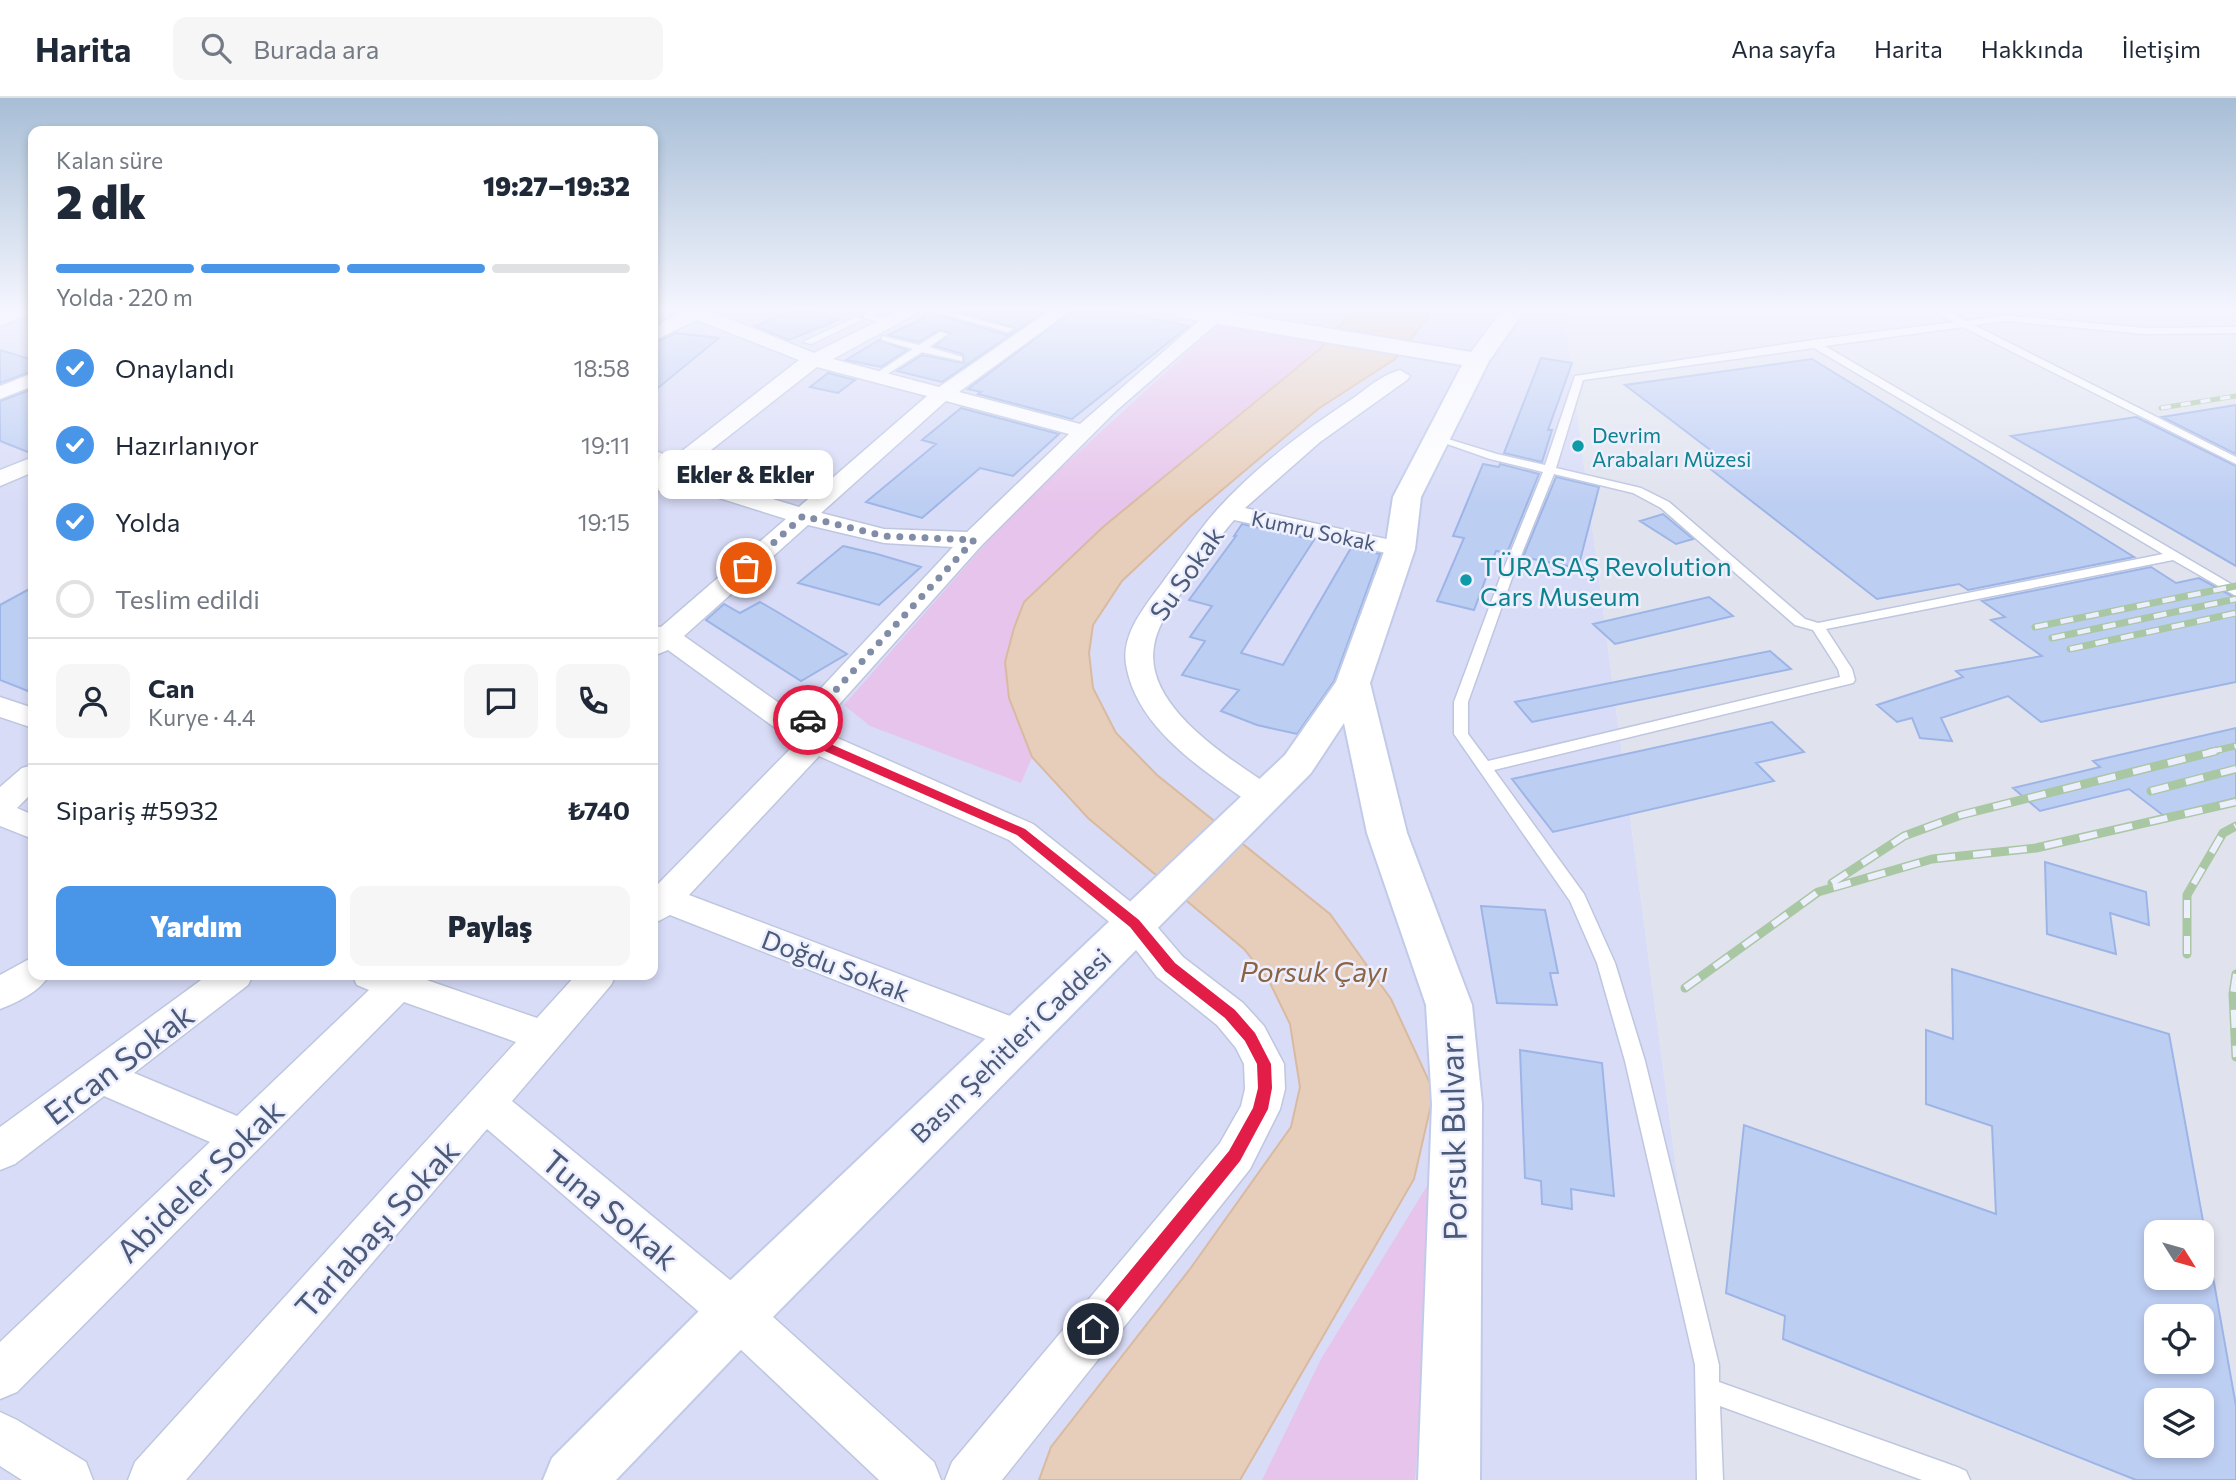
<!DOCTYPE html>
<html lang="tr">
<meta charset="utf-8">
<style>
body{margin:0;font-family:Commissioner,sans-serif;background:#f6f6f7;color:#1f2937;height:100vh;display:flex;flex-direction:column;font-size:26px;white-space:nowrap}
*{box-sizing:border-box;margin:0}
p{font-size:23px;color:#747a83}
.icon{flex:none;width:38px;height:38px;fill:none;stroke:currentColor;stroke-width:2;stroke-linecap:round;stroke-linejoin:round}
.map{position:relative;flex:1;overflow:hidden}
.sheet{position:absolute;left:28px;top:28px;width:630px;height:854px;display:flex;flex-direction:column;background:#fff;border-radius:14px;box-shadow:0 4px 10px #0003}
.sheet>*{flex:none}
.needle{width:46px;rotate:127deg}
.buttons{position:absolute;left:2144px;top:1122px;display:grid;gap:14px}
.buttons a{display:grid;place-items:center;width:70px;height:70px;border-radius:14px;background:#fff;box-shadow:0 4px 10px #0003;font-size:35px}
.pin{position:absolute;display:grid;place-items:center;width:60px;height:60px;color:#fff;margin:-30px;border:4px solid #fff;border-radius:50%;box-shadow:0 2px 7px #0007}
.courier{position:absolute;display:grid;place-items:center;width:70px;height:70px;margin:-35px;border:5px solid #e11d48;border-radius:50%;background:#fff;color:#222;box-shadow:0 2px 9px #0007}
.bubble{position:absolute;height:49px;border-radius:14px;background:#fff;box-shadow:0 4px 10px #0003;font-size:23px;font-weight:800;line-height:49px;text-align:center}
.headline em{font-style:normal;font-weight:800}
.headline div{display:flex;flex-direction:column-reverse}
.headline{display:flex;align-items:center;justify-content:space-between;height:119px;padding:0 28px}
h1{font-size:46px;font-weight:800;line-height:52px}
.bar{display:grid;grid-template-columns:repeat(4,1fr);gap:10px 7px;align-content:center;height:84px;padding:0 28px}
.bar i{height:9px;border-radius:5px;background:#e0e1e3}
.bar .current{background:#4996e9}
.bar p{grid-column:span 4}
.line{display:flex;align-items:center;gap:18px;padding:0 28px;border-top:2px solid #e0e1e3}
.line div{flex:1}
.round{display:grid;place-items:center;flex:none;width:74px;height:74px;border-radius:14px;background:#f6f6f7}
ol{padding:0 28px;list-style:none}
li{display:flex;align-items:center;gap:21px;height:77px}
li p{margin-inline-start:auto}
li .icon{padding:7px;border-radius:50%;background:#4996e9;color:#fff;stroke-width:4}
li:last-child{color:#747a83}
li i{width:38px;height:38px;border:4px solid #e0e1e3;border-radius:50%}
.primary-button{display:flex;gap:14px;margin-top:auto;padding:14px 28px}
.primary-button a{flex:1;height:80px;border-radius:14px;background:#4996e9;color:#fff;font-size:28px;font-weight:800;line-height:80px;text-align:center}
.primary-button a+a{background:#f6f6f7;color:#1f2937}
header{display:flex;align-items:center;gap:42px;box-sizing:border-box;height:98px;padding:0 35px;background:#fff;border-bottom:2px solid #e0e1e3}
header strong{font-size:33px}
nav{display:flex;gap:38px;margin-inline-start:auto;font-size:24px}
.search{width:490px;height:63px;background:#f6f6f7;display:flex;align-items:center;gap:18px;box-sizing:border-box;padding:0 24px;border-radius:14px;color:#747a83;font-size:26px}
.map>svg:first-child{display:block}
.residential{fill:#d8dcf7}
.industrial{fill:#e0e3ed;fill-rule:evenodd}
.green{fill:#e7c4eb}
.water{fill:#e7ceba;stroke:#d9baa0;stroke-width:2}
.building{fill:#bdcef3;stroke:#9db5e6;stroke-width:2;fill-rule:evenodd}
.lines{fill:none;stroke-linecap:round;stroke-linejoin:round}
.service-casing{stroke:#bec6e0;stroke-width:3}
.minor-casing{stroke:#bec6e0;stroke-width:3}
.secondary-casing{stroke:#c1cbe9;stroke-width:4}
.service{fill:#fff;fill-rule:evenodd}
.minor{fill:#fff;fill-rule:evenodd}
.secondary{fill:#fff;fill-rule:evenodd}
.rail-far2-casing{stroke:#aac7a4;stroke-width:5}
.rail-far1-casing{stroke:#aac7a4;stroke-width:7}
.rail-casing{stroke:#aac7a4;stroke-width:9}
.rail-far2{stroke:#edefff;stroke-width:3.5;stroke-dasharray:10;stroke-linecap:butt}
.rail-far1{stroke:#edefff;stroke-width:4.5;stroke-dasharray:13;stroke-linecap:butt}
.rail{stroke:#edefff;stroke-width:6;stroke-dasharray:18;stroke-linecap:butt}
.route{fill:#e11d48}
.done{stroke:#818ca6;stroke-width:7;stroke-dasharray:0 12.6}
.culture-dot{fill:#0f9aa8;stroke:#edefff;stroke-width:2.5}
.labels{text-anchor:middle;dominant-baseline:central;stroke-width:5;stroke-linejoin:round;paint-order:stroke}
.far-culture-label{font-size:21px;fill:#0d838f;stroke:#edefff;text-anchor:start}
.far-street-label{font-size:21px;fill:#4a5a77;stroke:#edefff}
.culture-label{font-size:26px;fill:#0d838f;stroke:#edefff;text-anchor:start}
.street-label{font-size:26px;fill:#4a5a77;stroke:#edefff}
.water-label{font-size:28px;font-style:italic;fill:#8b6443;stroke:#edefff}
.near-street-label{font-size:32px;fill:#4a5a77;stroke:#edefff}
</style>
<header>
<strong>Harita</strong>
<div class="search"><svg class="icon" aria-label="search" viewBox="0 0 24 24"><circle cx="10" cy="10" r="6"/><path d="M15 15l6 6"/></svg>Burada ara</div>
<nav><a>Ana sayfa</a><a>Harita</a><a>Hakkında</a><a>İletişim</a></nav>
</header>
<div class="map">
<svg width="2236" height="1382" viewBox="0 0 2236 1382">
<rect width="100%" height="100%" fill="#e6e8fd"/>
<path class="residential" d="M0,213H33V877H653V213H1571L1565,222L1717,1382H0Z"/>
<path class="industrial" d="M1571,213H2236V1382H1717L1565,222ZM2156,1134H2202V1180H2156ZM2156,1218H2202V1264H2156ZM2156,1302H2202V1348H2156Z"/>
<path class="green" d="M1220,225L1326,245L1103,429L1024,504L1005,564L1009,600L1032,659L1021,685L870,628L844,607L1016,411Z
M1430,1083L1435,1126L1415,1382H1262L1321,1261Z"/>
<path class="water" d="M1352,213H1428V219L1395,261L1318,311L1190,419L1122,483L1093,527L1089,555L1093,590L1116,635L1157,677L1330,816L1391,901L1434,994L1414,1081L1240,1382H1039L1051,1349L1190,1171L1291,1029L1300,989L1290,926L1268,881L1244,851L1088,720L1032,659L1009,600L1005,564L1014,530L1024,504L1103,429L1321,250Z"/>
<path class="building" d="M791,213H811L838,222L789,242L755,228Z
M924,213L1007,237L1015,230L956,213H1045L942,284L897,273L922,257L964,265L963,256L935,248L950,235L939,232L919,244L888,237L924,220Z
M1072,213H1112L1189,228L1072,321L978,296L981,294L968,291Z
M675,235L719,240L653,294V246Z
M879,242L907,252L881,269L846,262Z
M0,252L33,262V273L0,285Z
M1541,260L1572,265L1548,332H1552L1542,364L1504,355Z
M1812,261L2073,421L2134,459L1968,492L1959,486L1877,501L1704,366L1726,364L1625,287Z
M828,275L855,282L838,295L810,289Z
M33,291V356L0,343V303Z
M2236,307V356L2162,319Z
M961,310L1059,336L1013,378L980,370L922,420L866,404L936,346L922,342Z
M2136,319L2236,368V468L2011,338Z
M1483,366L1499,369L1500,366L1539,376L1507,455L1496,453L1474,512L1437,503L1464,440L1453,438Z
M1556,379L1599,389L1578,470L1523,459Z
M1663,416L1693,441L1676,446L1640,423Z
M1242,426L1314,442L1241,555L1283,567L1351,450L1380,456L1334,583L1297,636L1257,627L1221,613L1239,592L1182,577L1205,543L1190,539L1212,508L1189,502L1236,438H1234Z
M843,448L877,456L921,469L879,507L798,485Z
M2151,469L2176,485L2199,480L2236,500V584L2041,624L2008,598L1941,620L1952,643L1920,640L1912,620L1897,624L1877,607L1963,579L1956,573L2042,558L1991,522L2005,519L1982,503Z
M33,489V595L0,582V507Z
M1709,499L1733,518L1615,546L1593,526Z
M760,504L774,512L847,556L801,583L706,522L724,506L740,515Z
M1770,553L1791,571L1532,624L1515,604Z
M1772,624L1804,654L1756,665L1774,683L1553,734L1512,681Z
M2236,630V700L2164,718L2129,691L2040,713L2013,690L2100,669L2093,663Z
M2045,764L2146,794L2149,827L2110,815L2116,856L2047,836Z
M1481,808L1545,812L1558,875H1550L1557,907L1497,905Z
M1952,871L2169,936L2205,1134H2156V1180L2213,1179L2236,1308V1382H2136L1783,1241L1785,1218L1726,1195L1744,1027L1996,1116L1992,1028L1926,1006V932L1953,941ZM2156,1218H2202V1264H2156ZM2156,1302H2202V1348H2156Z
M1520,952L1602,965L1614,1098L1571,1091L1572,1111L1542,1106L1541,1083L1525,1080Z"/>
<g class="lines">
<g class="service-casing">
<path id="service" d="M870,213H881L875,217L893,224L888,227L864,220V216Z
M932,213H947L1013,231L1008,234Z
M1935,213H1946L1966,223L2005,217L2145,230L2236,229V235L2145,236L2005,223L1974,227L2236,359V366L1963,229L1825,248L2236,489V498L2173,462L1826,531L1852,571L1855,582L1853,585L1494,672L1584,796L1615,865L1645,963L1719,1267V1284L1957,1369L1966,1373L1970,1382H1922L1720,1308L1723,1382H1697L1695,1267L1625,963L1597,865L1570,803L1454,636V604L1500,480L1543,374L1490,361L1430,340L1435,337L1497,356L1545,367L1575,278L1813,242L1954,224ZM1814,250L2163,456L1818,525L1805,521L1669,404L1641,390L1556,370L1583,282ZM1554,376L1633,395L1661,410L1795,527L1813,532L1838,571L1840,579L1488,663L1468,636V604L1512,480Z
M856,219L864,221L811,246L803,244Z
M940,234L948,236L929,249L962,259V263L922,254L881,280L872,278L913,251L882,242V238L919,247Z"/>
</g>
<g class="minor-casing">
<path id="minor" d="M682,213H710L814,255L898,213H921L833,261L939,289L1049,213H1070L959,294L1080,326L1208,215H1222L1224,219L1117,312L982,447L817,631L1033,726L1147,817L1183,859L1243,905L1264,928L1284,966L1285,991L1280,1011L1250,1071L1002,1382H945L952,1364L1220,1045L1241,1008L1245,991L1244,966L1236,950L1217,927L1157,879L1123,835L1009,742L819,658L689,797L1034,927L1039,938L1034,949L1020,954L1006,949L670,817L653,826V784L658,786L796,645L668,552L653,558V528L661,529L786,421L678,387L673,382L661,392L653,394V376L660,370L653,367V352L673,360L799,262L697,222L653,243V230ZM817,269L927,298L799,409L694,377L688,370ZM946,303L1069,336L967,434L884,431L821,415ZM808,427L884,445L953,449L796,617L684,538Z
M1400,272L1410,278L1407,282L1320,344L1245,410L1409,446L1412,451L1409,456L1400,458L1234,422C1217,441 1204,463 1190,483C1176,503 1158,523 1154,548C1143,610 1234,663 1276,692L1281,700L1276,708L1265,711L1254,708C1205,673 1136,631 1126,566C1121,534 1148,505 1165,481C1182,459 1197,434 1216,413C1255,369 1305,332 1355,299C1368,289 1384,276 1400,272Z
M33,275V288L0,301V288Z
M33,359V374L0,388V372Z
M0,599L33,610V630L0,619Z
M33,667V694L17,710L33,717V741L0,728V689L22,670Z
M33,859V877H49C41,893 16,905 0,911V877Z
M208,877H253L248,887L134,975L237,1018L369,892L357,887L352,877H412L537,920L576,877H616L611,887L512,1003L752,1200L934,1364L941,1382H879L720,1232L487,1031L186,1382H128L135,1364L516,944L404,904L17,1294L0,1301V1244L210,1044L104,998L15,1066L0,1072V1029Z
M0,1314L17,1322L86,1364L93,1382H22L0,1368Z"/>
</g>
<g class="secondary-casing">
<path id="secondary" d="M0,213H33V214L0,228Z
M1172,213H1223L1471,254L1502,213H1524L1489,263L1421,399L1415,451L1370,585L1407,735L1472,907L1482,1006L1480,1382H1418L1432,1006L1426,907L1367,735L1344,625L1311,675L756,1236L616,1382H543L552,1360L716,1196L1285,657L1336,584L1385,451L1393,399L1462,267L1183,220L1175,218Z"/>
</g>
<use href="#service" class="service"/>
<use href="#minor" class="minor"/>
<use href="#secondary" class="secondary"/>
<g class="rail-far2-casing">
<path id="rail-far2" d="M2161,310L2236,298"/>
</g>
<g class="rail-far1-casing">
<path id="rail-far1" d="M2035,529L2236,488
M2052,540L2236,501
M2070,551L2236,515
M2209,654L2236,648"/>
</g>
<g class="rail-casing">
<path id="rail" d="M2151,693L2236,671
M1832,785L1904,738L1961,717L2216,653
M2187,856V797L2223,735L2236,728
M2236,876L2233,896L2236,959
M1685,890L1818,794L1932,761L2036,750L2236,704"/>
</g>
<use href="#rail-far2" class="rail-far2"/>
<use href="#rail-far1" class="rail-far1"/>
<use href="#rail" class="rail"/>
</g>
<linearGradient id="sky" x2="0" y2="1"><stop stop-color="#a7bed6"/><stop offset="0.52" stop-color="#f4f5fe"/><stop offset="1" stop-color="#f4f5fe" stop-opacity="0"/></linearGradient>
<rect width="2236" height="406" fill="url(#sky)"/>
<path class="route" d="M804,619H812L813,622L805,632L819,641L1025,731L1139,822L1175,865L1235,912L1255,935L1271,966L1272,990L1268,1011L1240,1063L1099,1237H1087V1225L1229,1053L1253,1010L1258,990L1257,966L1245,943L1225,920L1165,873L1130,829L1017,737L811,647L793,632Z"/>
<g class="lines">
<path class="done" d="M746,470L803,418L884,438L974,442L808,622"/>
</g>
<g class="culture-dot">
<circle cx="1578" cy="348" r="7"/>
<circle cx="1466" cy="482" r="7"/>
</g>
<g class="labels">
<g class="far-culture-label">
<text x="1592" y="336">Devrim<tspan x="1592" dy="24">Arabaları Müzesi</tspan></text>
</g>
<g class="far-street-label">
<text transform="translate(1314 432) rotate(12)">Kumru Sokak</text>
</g>
<g class="culture-label">
<text x="1480" y="467">TÜRASAŞ Revolution<tspan x="1480" dy="30">Cars Museum</tspan></text>
</g>
<g class="street-label">
<text transform="translate(1186 475) rotate(-55)">Su Sokak</text>
<text transform="translate(836 867) rotate(21)">Doğdu Sokak</text>
<text transform="translate(1010 947) rotate(-44)">Basın Şehitleri Caddesi</text>
</g>
<g class="water-label">
<text x="1314" y="873">Porsuk Çayı</text>
</g>
<g class="near-street-label">
<text transform="translate(118 965) rotate(-37)">Ercan Sokak</text>
<text transform="translate(1452 1039) rotate(-91)">Porsuk Bulvarı</text>
<text transform="translate(199 1082) rotate(-44)">Abideler Sokak</text>
<text transform="translate(611 1111) rotate(40)">Tuna Sokak</text>
<text transform="translate(376 1130) rotate(-48)">Tarlabaşı Sokak</text>
</g>
</g>
</svg>
<div class="buttons">
<a><svg class="needle" viewBox="-14 -14 28 28"><path d="M0-13l5 13h-10z" fill="#e53935"/><path d="M0 13l5-13h-10z" fill="#747a83"/></svg></a>
<a><svg class="icon" aria-label="locate" viewBox="0 0 24 24"><circle cx="12" cy="12" r="6"/><path d="M12 2v4M12 18v4M2 12h4M18 12h4"/></svg></a>
<a><svg class="icon" aria-label="layers" viewBox="0 0 24 24"><path d="M12 4l9 5-9 5-9-5zM3 14l9 5 9-5"/></svg></a>
</div>
<div class="pin" style="left:746px;top:470px;background:#ea580c"><svg class="icon" aria-label="bag" viewBox="0 0 24 24"><path d="M5 8h14l-1 12H6zM9 8a3 3 0 0 1 6 0"/></svg></div>
<div class="pin" style="left:1093px;top:1231px;background:#1f2937"><svg class="icon" aria-label="home" viewBox="0 0 24 24"><path d="M3 11l9-7 9 7M6 9v11h12V9"/></svg></div>
<div class="courier" style="left:808px;top:622px"><svg class="icon" aria-label="car" viewBox="0 0 24 24"><path d="M5 17H2v-5l4-1 3-4h7l3 4 3 1v5h-3M9 17h6M6 11h13"/><circle cx="7" cy="17" r="2"/><circle cx="17" cy="17" r="2"/></svg></div>
<div class="bubble" style="left:658px;top:352px;width:175px">Ekler &amp; Ekler</div>
<section class="sheet">
<div class="headline"><div><h1>2 dk</h1><p>Kalan süre</p></div><em>19:27–19:32</em></div>
<div class="bar"><i class="current"></i><i class="current"></i><i class="current"></i><i></i><p>Yolda · 220 m</p></div>
<ol>
<li><svg class="icon" aria-label="check" viewBox="0 0 24 24"><path d="M5 12l5 5 9-10"/></svg>Onaylandı<p>18:58</p></li>
<li><svg class="icon" aria-label="check" viewBox="0 0 24 24"><path d="M5 12l5 5 9-10"/></svg>Hazırlanıyor<p>19:11</p></li>
<li><svg class="icon" aria-label="check" viewBox="0 0 24 24"><path d="M5 12l5 5 9-10"/></svg>Yolda<p>19:15</p></li>
<li><i></i>Teslim edildi</li>
</ol>
<div class="line" style="height:126px"><a class="round"><svg class="icon" aria-label="person" viewBox="0 0 24 24"><circle cx="12" cy="8" r="4"/><path d="M4 21q1-7 8-7t8 7"/></svg></a><div><b>Can</b><p>Kurye · 4.4</p></div><a class="round"><svg class="icon" aria-label="chat" viewBox="0 0 24 24"><path d="M4 5h16v11H9l-5 4z"/></svg></a><a class="round"><svg class="icon" aria-label="phone" viewBox="0 0 24 24"><path d="M5 4h4l2 5-3 2q2 4 5 5l2-3 5 2v4C11 20 4 13 5 4z"/></svg></a></div>
<div class="line" style="height:91px"><div>Sipariş #5932</div><b>₺740</b></div>
<div class="primary-button"><a>Yardım</a><a>Paylaş</a></div>
</section>
</div>
